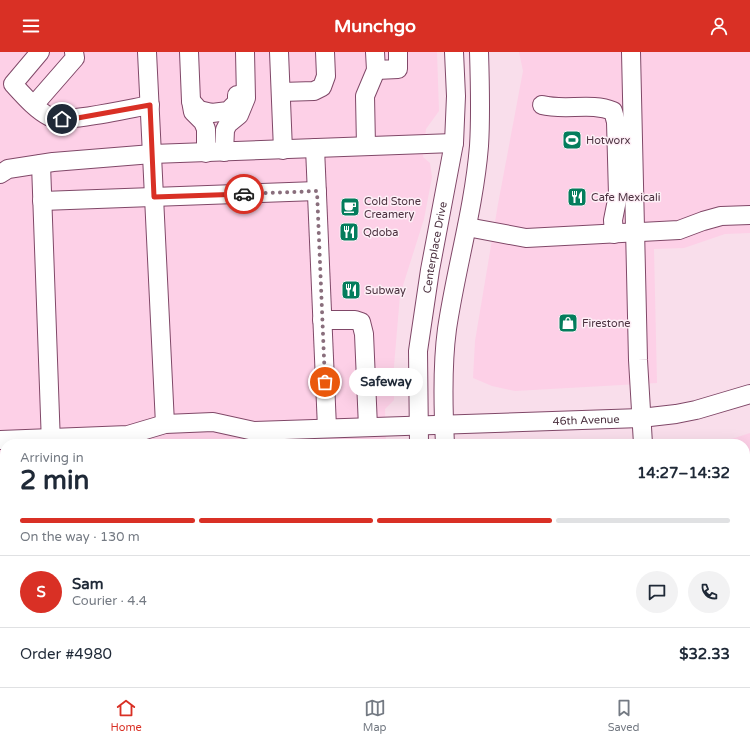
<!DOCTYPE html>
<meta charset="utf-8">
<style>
body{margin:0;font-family:"Varela Round",sans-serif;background:#f2f2f3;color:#1f2937;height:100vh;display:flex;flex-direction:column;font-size:15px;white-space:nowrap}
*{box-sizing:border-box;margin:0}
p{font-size:13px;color:#747a83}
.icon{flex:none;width:22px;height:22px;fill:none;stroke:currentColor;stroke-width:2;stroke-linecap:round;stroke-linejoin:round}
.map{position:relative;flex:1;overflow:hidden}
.drawer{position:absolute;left:0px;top:387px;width:750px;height:248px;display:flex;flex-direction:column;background:#fff;border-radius:16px 16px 0 0;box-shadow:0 4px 16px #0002}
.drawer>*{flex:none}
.pin{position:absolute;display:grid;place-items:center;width:34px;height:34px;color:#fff;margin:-17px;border:2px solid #fff;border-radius:50%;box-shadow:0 1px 4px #0007}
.courier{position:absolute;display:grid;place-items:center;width:40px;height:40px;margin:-20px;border:3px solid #d93025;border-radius:50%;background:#fff;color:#222;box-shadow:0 1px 5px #0007}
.bubble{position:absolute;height:28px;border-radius:14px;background:#fff;box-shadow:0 4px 16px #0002;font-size:13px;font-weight:700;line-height:28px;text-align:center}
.headline em{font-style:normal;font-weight:700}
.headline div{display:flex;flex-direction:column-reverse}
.headline{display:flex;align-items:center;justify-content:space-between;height:68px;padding:0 20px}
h1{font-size:26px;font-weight:700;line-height:30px}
.bar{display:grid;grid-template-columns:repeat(4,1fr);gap:6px 4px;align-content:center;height:48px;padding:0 20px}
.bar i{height:5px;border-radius:3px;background:#e0e1e3}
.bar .on{background:#d93025}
.bar p{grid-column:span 4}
.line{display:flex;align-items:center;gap:10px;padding:0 20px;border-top:1px solid #e0e1e3}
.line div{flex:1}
.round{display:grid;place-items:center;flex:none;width:42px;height:42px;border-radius:21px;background:#f2f2f3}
header{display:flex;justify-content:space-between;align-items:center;height:52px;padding:0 20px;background:#d93025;color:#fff;font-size:18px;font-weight:700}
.tab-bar{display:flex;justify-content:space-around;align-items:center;height:56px;border-top:1px solid #e0e1e3;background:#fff;font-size:11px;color:#747a83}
.tab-bar a{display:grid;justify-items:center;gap:2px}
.tab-bar .on{color:#d93025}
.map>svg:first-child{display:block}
.built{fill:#fdd0e7}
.water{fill:#bfbdf6}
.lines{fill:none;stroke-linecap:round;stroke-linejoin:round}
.minor-casing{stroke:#804868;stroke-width:20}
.minor{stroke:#fff;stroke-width:18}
.done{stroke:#896e7c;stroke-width:4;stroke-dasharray:0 7.2}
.route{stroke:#d93025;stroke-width:5}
.labels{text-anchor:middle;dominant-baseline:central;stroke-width:3;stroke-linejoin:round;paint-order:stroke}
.poi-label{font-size:11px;fill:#4c3240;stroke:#fdeff6;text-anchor:start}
.street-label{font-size:11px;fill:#4c3240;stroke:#fdeff6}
</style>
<header><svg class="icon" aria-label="menu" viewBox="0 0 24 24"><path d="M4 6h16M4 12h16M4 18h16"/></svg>Munchgo<svg class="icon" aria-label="person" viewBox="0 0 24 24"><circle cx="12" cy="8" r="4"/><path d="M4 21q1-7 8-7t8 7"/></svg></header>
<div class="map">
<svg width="750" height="635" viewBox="0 0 750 635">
<rect width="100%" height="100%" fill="#f9deeb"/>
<path class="built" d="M0,0H437L439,59L426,77L423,105L430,111L432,125L424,167L400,243L394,314V348L385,357L386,392H5V630H408V635H0Z
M519,0H750V181L725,182L684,196L654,197L657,331L515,339L492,334L473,326L475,289L498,152L523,19Z
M750,381V625L745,613V392H716Z
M480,630H605V635H480Z"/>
<path class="water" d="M314,630H386V635H315Z"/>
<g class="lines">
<g class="minor-casing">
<g id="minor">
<path d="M40,0L13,32C24,44 36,58 50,65C63,72 132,56 150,53"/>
<path d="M147,0L165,372"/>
<path d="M189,0L191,49L193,60L203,70L206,77V101"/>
<path d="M279,0L283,98"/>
<path d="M631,0L638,308L643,392"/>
<path d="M376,18L398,17V0"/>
<path d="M281,40L314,39L322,35L326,24L325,0"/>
<path d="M191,49L199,58L212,61L228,59L237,50V43"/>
<path d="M34,53L75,6L74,0"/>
<path d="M542,53C565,59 591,50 613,59L616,70L618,143L613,168L614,182"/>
<path d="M366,94L365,44L376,18L375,0"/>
<path d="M315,96L327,376"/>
<path d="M224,100L225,78L228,72L239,63L246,46L245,0"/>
<path d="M41,112L51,392"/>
<path d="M0,122L8,117L53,110L152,102L454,91"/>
<path d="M42,149L317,139"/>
<path d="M467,175L526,186L679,178L703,169L721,164L750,163"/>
<path d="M322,268H355L361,270L364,282L368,375"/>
<path id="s1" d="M0,388L128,383L165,372L213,370L254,379L641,366L676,362L696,358L750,342"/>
<path id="s2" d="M419,392L418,299L430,218L454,91L456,44L454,0"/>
<path d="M445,392C443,354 442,314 447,277C456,216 474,156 479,94C481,63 480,31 479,0"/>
<path d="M92,630L93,635"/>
<path d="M272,630V635"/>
<path d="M424,630L425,635"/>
<path d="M450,630V635"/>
<path d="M501,630V635"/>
<path d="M589,630V635"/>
<path d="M623,630L624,635"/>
</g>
</g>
<use href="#minor" class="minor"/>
</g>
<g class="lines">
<path class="done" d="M244,142L317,139L325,330"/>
<path class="route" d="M62,67H72L150,53L154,145L244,142"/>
</g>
<defs>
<g id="stadium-square" transform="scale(1)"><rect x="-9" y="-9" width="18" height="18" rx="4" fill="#047d5c" stroke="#fdeff6"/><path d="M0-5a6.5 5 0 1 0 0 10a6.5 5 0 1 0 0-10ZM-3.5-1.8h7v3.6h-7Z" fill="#fff"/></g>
<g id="restaurant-square" transform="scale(1)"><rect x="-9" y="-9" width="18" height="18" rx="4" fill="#047d5c" stroke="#fdeff6"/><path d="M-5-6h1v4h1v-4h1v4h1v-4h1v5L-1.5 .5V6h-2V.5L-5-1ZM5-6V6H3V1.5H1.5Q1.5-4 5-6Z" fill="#fff"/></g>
<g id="cafe-square" transform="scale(1)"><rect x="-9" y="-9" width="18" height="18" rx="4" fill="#047d5c" stroke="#fdeff6"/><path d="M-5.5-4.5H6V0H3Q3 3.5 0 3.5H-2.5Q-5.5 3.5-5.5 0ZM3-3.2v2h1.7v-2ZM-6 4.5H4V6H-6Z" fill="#fff"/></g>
<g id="shop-square" transform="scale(1)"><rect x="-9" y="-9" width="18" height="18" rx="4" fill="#047d5c" stroke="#fdeff6"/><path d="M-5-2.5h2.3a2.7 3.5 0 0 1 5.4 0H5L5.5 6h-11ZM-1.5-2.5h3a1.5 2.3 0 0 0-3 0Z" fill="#fff"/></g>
</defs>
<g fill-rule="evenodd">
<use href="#stadium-square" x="572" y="88"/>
<use href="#restaurant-square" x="577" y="145"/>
<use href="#cafe-square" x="350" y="155"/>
<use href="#restaurant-square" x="349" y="180"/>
<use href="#restaurant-square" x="351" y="238"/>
<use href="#shop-square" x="568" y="271"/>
</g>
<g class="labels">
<g class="poi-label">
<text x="586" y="88">Hotworx</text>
<text x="591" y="145">Cafe Mexicali</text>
<text x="364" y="149">Cold Stone<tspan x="364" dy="13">Creamery</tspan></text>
<text x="363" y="180">Qdoba</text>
<text x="365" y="238">Subway</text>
<text x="582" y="271">Firestone</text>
</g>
<g class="street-label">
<text stroke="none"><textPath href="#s2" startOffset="198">Centerplace Drive</textPath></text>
<text stroke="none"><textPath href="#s1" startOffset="589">46th Avenue</textPath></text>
</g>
</g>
</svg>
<div class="pin" style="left:325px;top:330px;background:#ea580c"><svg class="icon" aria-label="bag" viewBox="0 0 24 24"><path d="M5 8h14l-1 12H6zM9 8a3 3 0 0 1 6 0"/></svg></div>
<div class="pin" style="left:62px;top:67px;background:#1f2937"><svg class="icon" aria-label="home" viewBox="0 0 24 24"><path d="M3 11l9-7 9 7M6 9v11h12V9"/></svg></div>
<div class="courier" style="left:244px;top:142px"><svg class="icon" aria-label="car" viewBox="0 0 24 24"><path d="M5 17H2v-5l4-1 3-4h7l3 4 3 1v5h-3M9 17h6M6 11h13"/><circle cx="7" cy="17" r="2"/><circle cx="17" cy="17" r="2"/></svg></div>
<div class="bubble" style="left:349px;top:316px;width:74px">Safeway</div>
<section class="drawer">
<div class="headline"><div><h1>2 min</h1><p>Arriving in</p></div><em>14:27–14:32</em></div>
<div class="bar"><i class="on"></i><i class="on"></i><i class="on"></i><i></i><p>On the way · 130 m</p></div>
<div class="line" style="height:72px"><b class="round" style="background:#d93025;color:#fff">S</b><div><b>Sam</b><p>Courier · 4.4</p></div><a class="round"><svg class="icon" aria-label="chat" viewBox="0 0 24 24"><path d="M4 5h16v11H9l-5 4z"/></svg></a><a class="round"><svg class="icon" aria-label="phone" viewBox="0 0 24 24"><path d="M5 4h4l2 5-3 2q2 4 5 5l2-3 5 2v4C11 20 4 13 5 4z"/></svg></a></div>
<div class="line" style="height:52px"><div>Order #4980</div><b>$32.33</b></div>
</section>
</div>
<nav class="tab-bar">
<a class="on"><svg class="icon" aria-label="home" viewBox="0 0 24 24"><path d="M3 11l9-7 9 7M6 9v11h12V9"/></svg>Home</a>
<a><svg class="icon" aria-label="map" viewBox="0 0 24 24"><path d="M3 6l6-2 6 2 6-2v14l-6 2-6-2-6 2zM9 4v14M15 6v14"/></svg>Map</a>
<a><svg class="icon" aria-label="saved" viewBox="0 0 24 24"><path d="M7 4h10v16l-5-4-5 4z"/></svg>Saved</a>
</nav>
